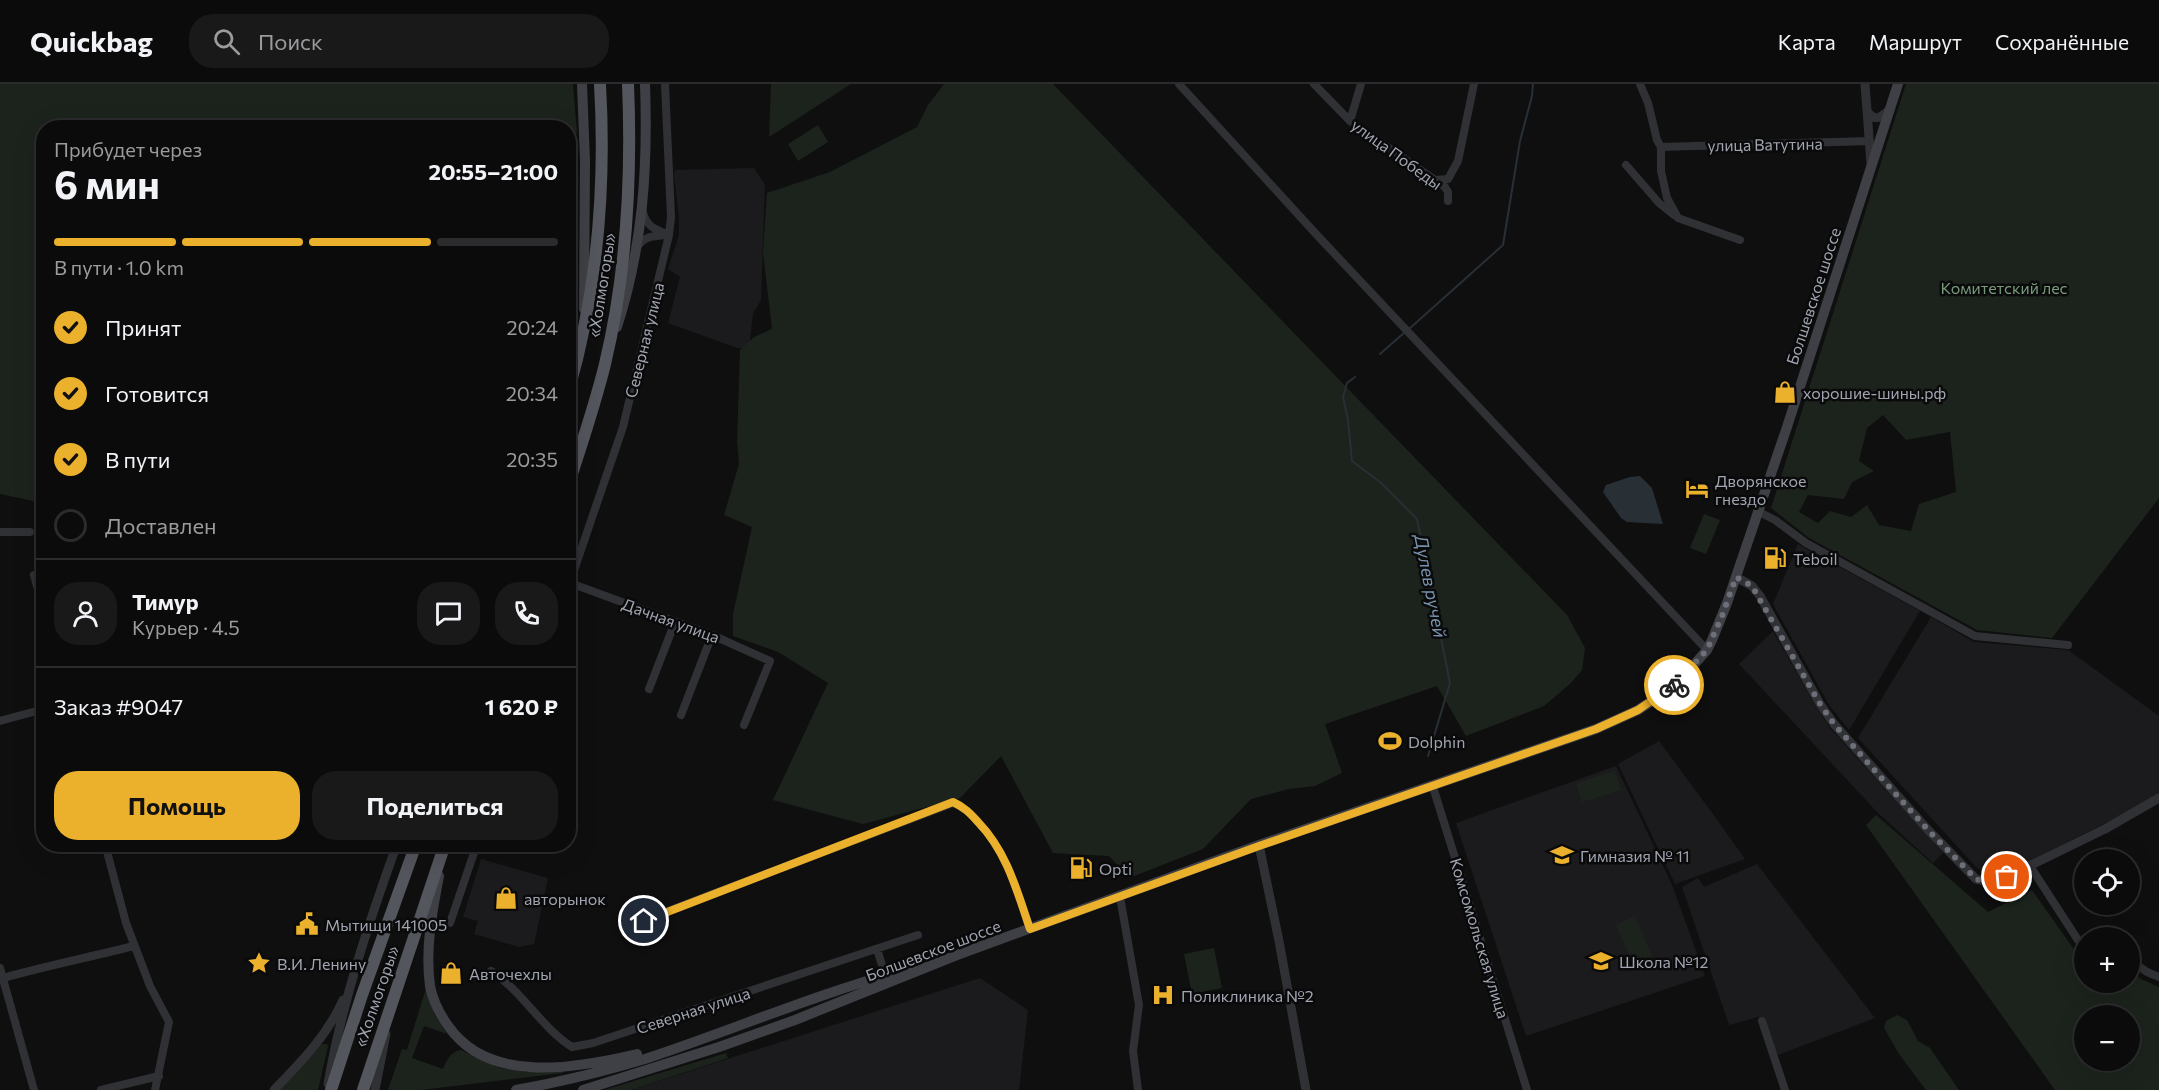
<!DOCTYPE html>
<html lang="ru">
<meta charset="utf-8">
<style>
body{margin:0;font-family:Commissioner,sans-serif;background:#19191a;color:#f1f3f6;height:100vh;display:flex;flex-direction:column;font-size:22px;white-space:nowrap}
*{box-sizing:border-box;margin:0}
p{font-size:20px;color:#9a9b9d}
.icon{flex:none;width:33px;height:33px;fill:none;stroke:currentColor;stroke-width:2;stroke-linecap:round;stroke-linejoin:round}
.map{position:relative;flex:1;overflow:hidden}
.details{position:absolute;left:36px;top:36px;width:540px;height:732px;display:flex;flex-direction:column;background:#0b0b0c;border-radius:24px;box-shadow:0 6px 24px #0002,0 0 0 2px #2b2b2d}
.details>*{flex:none}
.fabs{position:absolute;left:2074px;top:765px;display:grid;gap:12px}
.fabs a{display:grid;place-items:center;width:66px;height:66px;border-radius:50%;background:#0b0b0c;box-shadow:0 6px 24px #0002,0 0 0 2px #2b2b2d;font-size:30px}
.pin{position:absolute;display:grid;place-items:center;width:51px;height:51px;color:#fff;margin:-26px;border:3px solid #fff;border-radius:50%;box-shadow:0 2px 6px #0007}
.courier{position:absolute;display:grid;place-items:center;width:60px;height:60px;margin:-30px;border:4px solid #ebb02c;border-radius:50%;background:#fff;color:#222;box-shadow:0 2px 8px #0007}
.headline em{font-style:normal;font-weight:700}
.headline div{display:flex;flex-direction:column-reverse}
.headline{display:flex;align-items:center;justify-content:space-between;height:102px;padding:0 18px}
h1{font-size:39px;font-weight:700;line-height:45px}
.bar{display:grid;grid-template-columns:repeat(4,1fr);gap:9px 6px;align-content:center;height:72px;padding:0 18px}
.bar i{height:8px;border-radius:4px;background:#2b2b2d}
.bar .active{background:#ebb02c}
.bar p{grid-column:span 4}
.line{display:flex;align-items:center;gap:15px;padding:0 18px;border-top:2px solid #2b2b2d}
.line div{flex:1}
.round{display:grid;place-items:center;flex:none;width:63px;height:63px;border-radius:24px;background:#19191a}
ol{padding:0 18px;list-style:none}
li{display:flex;align-items:center;gap:18px;height:66px}
li p{margin-inline-start:auto}
li .icon{padding:6px;border-radius:50%;background:#ebb02c;color:#111;stroke-width:4}
li:last-child{color:#9a9b9d}
li i{width:33px;height:33px;border:3px solid #2b2b2d;border-radius:50%}
.cta{display:flex;gap:12px;margin-top:auto;padding:12px 18px}
.cta a{flex:1;height:69px;border-radius:24px;background:#ebb02c;color:#111;font-size:24px;font-weight:700;line-height:69px;text-align:center}
.cta a+a{background:#19191a;color:#f1f3f6}
header{display:flex;align-items:center;gap:36px;box-sizing:border-box;height:84px;padding:0 30px;background:#0b0b0c;border-bottom:2px solid #2b2b2d}
header strong{font-size:28px}
nav{display:flex;gap:33px;margin-inline-start:auto;font-size:21px}
.search{width:420px;height:54px;background:#19191a;display:flex;align-items:center;gap:15px;box-sizing:border-box;padding:0 21px;border-radius:24px;color:#9a9b9d;font-size:22px}
.map>svg:first-child{display:block}
.built{fill:#1b1b1d}
.green{fill:#1c231c;fill-rule:evenodd}
.water{fill:#282f35}
.lines{fill:none;stroke-linecap:round;stroke-linejoin:round}
.stream{stroke:#282f35;stroke-width:2}
.minor{stroke:#303135;stroke-width:8}
.tertiary{stroke:#303135;stroke-width:9}
.secondary{stroke:#3e4045;stroke-width:10}
.trunk{stroke:#54565d;stroke-width:12}
.done{stroke:#6d7079;stroke-width:6;stroke-dasharray:0 10.8}
.route{stroke:#ebb02c;stroke-width:8}
.labels{text-anchor:middle;dominant-baseline:central;stroke-width:5;stroke-linejoin:round;paint-order:stroke}
.street-label{font-size:16px;fill:#a0a5b1;stroke:#0a0a0b}
.park-label{font-size:16px;fill:#779c7b;stroke:#0a0a0b}
.poi-label{font-size:16px;fill:#a0a5b1;stroke:#0a0a0b;text-anchor:start}
.water-label{font-size:18px;font-style:italic;fill:#7792ac;stroke:#0a0a0b}
</style>
<header>
<strong>Quickbag</strong>
<div class="search"><svg class="icon" aria-label="search" viewBox="0 0 24 24"><circle cx="10" cy="10" r="6"/><path d="M15 15l6 6"/></svg>Поиск</div>
<nav><a>Карта</a><a>Маршрут</a><a>Сохранённые</a></nav>
</header>
<div class="map">
<svg width="2159" height="1006" viewBox="0 0 2159 1006">
<rect width="100%" height="100%" fill="#0f0f10"/>
<path class="built" d="M754,84L765,101L761,216L753,230L749,264H737L668,239L680,193L668,185L679,151V133L674,91L675,86Z
M1798,460L1920,527L1849,646L1829,621L1773,520Z
M1931,533L1974,558L2068,566L2159,632V709L2154,714L2102,741L1996,793L1988,792L1976,783L1858,654Z
M1773,547L1816,623L1830,644L1943,769L1933,779L1878,729L1739,580Z
M1659,657L1713,730L1745,775L1675,800L1618,680Z
M1616,682L1673,803L1705,892L1526,952L1456,739Z
M481,775L548,794L534,860L519,863L474,850L478,837L463,833Z
M1757,780L1875,934L1778,971L1758,933L1729,941L1682,803L1698,794L1704,803Z
M980,894L1028,926L1019,1006H631Z"/>
<path class="green" d="M0,0H573L577,49L569,51L568,44H44L43,419L0,410Z
M771,0H851L769,53Z
M944,0H1053L1567,531L1585,564L1582,586L1570,600L1544,622L1466,652L1437,602L1325,640L1342,689L1315,702L1289,705L1251,715L1203,765L1129,794L1109,772L1053,769L1001,672L960,714L863,740L773,716L828,599L778,568L733,552V530L752,443L724,431L739,380L737,357L740,266L754,253L772,245L763,168L767,109L830,88L917,43L928,21Z
M1906,0H2159V414L2052,554L1977,546L1809,454L1771,424ZM1883,331L1906,356L1950,348L1956,408L1919,420L1911,447L1879,441L1867,421L1851,433L1830,427L1818,439L1799,428L1808,411L1844,415L1852,398L1874,387L1859,377L1867,344Z
M818,41L828,58L798,77L788,60Z
M1704,430L1720,436L1706,470L1690,464Z
M1615,687L1621,706L1582,718L1576,699Z
M1876,731L1988,828L2032,806L2073,864L2085,869V898H2130V887L2141,895L2159,903V1006H2055L1866,741ZM2085,932H2130V976H2085Z
M1635,832L1652,872L1633,880L1616,841Z
M1214,864L1222,904L1192,910L1184,870Z
M426,904L434,930L447,950L424,942L412,974L443,985C446,977 451,967 461,966L500,984L527,988L563,987V989L421,1006H388L402,965L407,966Z
M1897,931L1907,936L1918,957L1930,964L1959,1006H1926L1899,970L1884,944L1886,937Z
M322,960H327L328,962L318,1006H280Z
M726,969L728,974L631,1006H604Z"/>
<path class="water" d="M1640,392L1652,404L1663,440L1627,438L1621,434L1603,408L1606,401L1630,393Z"/>
<g class="lines">
<path class="stream" d="M1409,245L1503,161L1520,57L1532,12L1533,0
M1380,270L1405,248
M1355,293L1347,299L1343,313L1348,336L1352,377L1380,398L1417,435L1450,599L1428,672"/>
<path class="minor" d="M1179,0L1316,150L1707,566
M1314,0L1350,37L1445,103L1448,108V117
M1640,0L1648,19L1657,56L1661,63V87L1667,114L1678,134L1740,156
M1350,37L1361,0
M1661,63L1869,57
M1626,81L1659,119L1674,131
M1435,96L1448,95L1458,77L1474,0
M643,128C646,143 657,146 669,151
M637,163C645,152 652,152 665,151
M1757,427L1775,436L1806,459L1975,552L2068,561
M0,448H30
M34,491L44,528
M570,499L712,551L770,577L744,641
M568,504L623,343L669,151L671,133L665,0
M649,605L675,538
M681,631L712,551
M0,637L44,625
M1433,703L1527,1006
M105,760L126,839L150,902L169,938L155,1006
M2030,782L2078,856L2085,859
M1120,813L1139,921L1133,967L1138,1006
M450,839L477,760
M623,844L953,719C964,723 970,729 978,738C1007,768 1017,807 1030,845
M877,865L885,891
M2130,876L2147,888L2159,893
M0,884L34,1006
M491,887C521,906 542,944 572,963L593,959L918,851
M3,894C46,882 90,873 134,862
M1762,937L1785,1006
M101,1006L159,992"/>
<path class="tertiary" d="M1865,0L1871,80
M1867,27C1875,39 1882,33 1890,25
M1736,493L1752,502L1760,512L1820,620L1834,640L1928,746L1976,795L1994,799L2105,745L2159,714
M1259,761L1279,857L1306,1006
M328,1000C342,918 369,838 397,760
M274,1006C301,978 327,952 343,916
M375,1006L386,950"/>
<path class="secondary" d="M582,0L585,77L584,225
M617,243C643,162 648,85 645,0
M439,792C432,828 425,865 430,902C433,917 440,931 449,943C490,1001 578,984 637,970
M516,1006C560,998 602,988 645,975C733,946 818,909 908,885
M583,1006L719,963L795,936L957,871L1259,761L1596,645L1638,626L1658,613L1691,584L1707,566L1712,556L1727,519L1787,343L1898,0"/>
<path class="trunk" d="M568,309C597,209 606,104 600,0
M568,402C581,362 595,321 605,280C627,188 632,95 628,0
M331,1006L362,911L416,760
M363,1006L445,760"/>
</g>
<g class="lines">
<path class="done" d="M1674,601L1707,566L1722,532L1736,493L1752,502L1820,620L1834,640L1868,679L1928,746L1976,795L1990,800L2007,793"/>
<path class="route" d="M644,837L953,718C964,723 970,729 978,738C1007,768 1017,807 1030,845L1259,762L1596,645L1638,626L1674,601"/>
</g>
<defs>
<g id="shop-bare" transform="scale(1.8)"><path d="M-5-2.5h2.3a2.7 3.5 0 0 1 5.4 0H5L5.5 6h-11ZM-1.5-2.5h3a1.5 2.3 0 0 0-3 0Z" fill="#ebb02c" stroke="#0a0a0b" stroke-width="2.5" paint-order="stroke"/></g>
<g id="hotel-bare" transform="scale(1.8)"><path d="M-6-4.5h1.5V1H6V5H4.5V3h-9V5H-6ZM-4 0a1.8 1.8 0 1 1 3.6 0ZM.5 0V-2.5h3Q6-2.5 6 0Z" fill="#ebb02c" stroke="#0a0a0b" stroke-width="2.5" paint-order="stroke"/></g>
<g id="fuel-bare" transform="scale(1.8)"><path d="M-5.5-6h7V0h2V4h1.3V-2.5L3-4.5l.8-.8L6-3V5H2.5V1h-1V6h-7ZM-4.2-4.7v3.2H.2V-4.7Z" fill="#ebb02c" stroke="#0a0a0b" stroke-width="2.5" paint-order="stroke"/></g>
<g id="stadium-bare" transform="scale(1.8)"><path d="M0-5a6.5 5 0 1 0 0 10a6.5 5 0 1 0 0-10ZM-3.5-1.8h7v3.6h-7Z" fill="#ebb02c" stroke="#0a0a0b" stroke-width="2.5" paint-order="stroke"/></g>
<g id="school-bare" transform="scale(1.8)"><path d="M0-5L7-2L0 1L-7-2ZM-4 1L0 2.5L4 1V4Q0 6-4 4Z" fill="#ebb02c" stroke="#0a0a0b" stroke-width="2.5" paint-order="stroke"/></g>
<g id="civic-bare" transform="scale(1.8)"><path d="M-.6-6.5H3V-4.5H.6V-3L4-1V1h2V6H-6V1h2V-1L-.6-3ZM-1.2 2.5V6h2.4V2.5Z" fill="#ebb02c" stroke="#0a0a0b" stroke-width="2.5" paint-order="stroke"/></g>
<g id="sight-bare" transform="scale(1.8)"><path d="M0-6L1.8-2.2L6-1.7L2.9 1.2L3.7 5.4L0 3.3L-3.7 5.4L-2.9 1.2L-6-1.7L-1.8-2.2Z" fill="#ebb02c" stroke="#0a0a0b" stroke-width="2.5" paint-order="stroke"/></g>
<g id="hospital-bare" transform="scale(1.8)"><path d="M-5-5h3v3.5h4V-5h3V5h-3V1.5h-4V5h-3Z" fill="#ebb02c" stroke="#0a0a0b" stroke-width="2.5" paint-order="stroke"/></g>
</defs>
<g fill-rule="evenodd">
<use href="#shop-bare" x="1785" y="308"/>
<use href="#hotel-bare" x="1697" y="405"/>
<use href="#fuel-bare" x="1775" y="474"/>
<use href="#stadium-bare" x="1390" y="657"/>
<use href="#school-bare" x="1562" y="771"/>
<use href="#fuel-bare" x="1081" y="784"/>
<use href="#shop-bare" x="506" y="814"/>
<use href="#civic-bare" x="307" y="840"/>
<use href="#school-bare" x="1601" y="877"/>
<use href="#sight-bare" x="259" y="879"/>
<use href="#shop-bare" x="451" y="889"/>
<use href="#hospital-bare" x="1163" y="911"/>
</g>
<g class="labels">
<g class="street-label">
<text transform="translate(1765 60) rotate(-1)">улица Ватутина</text>
<text transform="translate(1397 70) rotate(36)">улица Победы</text>
<text transform="translate(601 201) rotate(-81)">«Холмогоры»</text>
<text transform="translate(1813 212) rotate(-72)">Болшевское шоссе</text>
<text transform="translate(644 256) rotate(-76)">Северная улица</text>
<text transform="translate(671 536) rotate(20)">Дачная улица</text>
<text transform="translate(1480 854) rotate(73)">Комсомольская улица</text>
<text transform="translate(933 866) rotate(-21)">Болшевское шоссе</text>
<text transform="translate(376 912) rotate(-71)">«Холмогоры»</text>
<text transform="translate(693 926) rotate(-18)">Северная улица</text>
</g>
<g class="park-label">
<text x="2004" y="203">Комитетский лес</text>
</g>
<g class="poi-label">
<text x="1803" y="308">хорошие-шины.рф</text>
<text x="1715" y="396">Дворянское<tspan x="1715" dy="18">гнездо</tspan></text>
<text x="1793" y="474">Teboil</text>
<text x="1408" y="657">Dolphin</text>
<text x="1580" y="771">Гимназия № 11</text>
<text x="1099" y="784">Opti</text>
<text x="524" y="814">авторынок</text>
<text x="325" y="840">Мытищи 141005</text>
<text x="1619" y="877">Школа №12</text>
<text x="277" y="879">В.И. Ленину</text>
<text x="469" y="889">Авточехлы</text>
<text x="1181" y="911">Поликлиника №2</text>
</g>
<g class="water-label">
<text transform="translate(1431 502) rotate(79)">Дулев ручей</text>
</g>
</g>
</svg>
<div class="fabs">
<a><svg class="icon" aria-label="locate" viewBox="0 0 24 24"><circle cx="12" cy="12" r="6"/><path d="M12 2v4M12 18v4M2 12h4M18 12h4"/></svg></a>
<a>+</a>
<a>−</a>
</div>
<div class="pin" style="left:2007px;top:793px;background:#ea580c"><svg class="icon" aria-label="bag" viewBox="0 0 24 24"><path d="M5 8h14l-1 12H6zM9 8a3 3 0 0 1 6 0"/></svg></div>
<div class="pin" style="left:644px;top:837px;background:#1f2937"><svg class="icon" aria-label="home" viewBox="0 0 24 24"><path d="M3 11l9-7 9 7M6 9v11h12V9"/></svg></div>
<div class="courier" style="left:1674px;top:601px"><svg class="icon" aria-label="bike" viewBox="0 0 24 24"><circle cx="6" cy="16" r="4"/><circle cx="18" cy="16" r="4"/><path d="M6 16l4-8h5l3 8M10 8l3 8H6M13 5h3"/></svg></div>
<section class="details">
<div class="headline"><div><h1>6 мин</h1><p>Прибудет через</p></div><em>20:55–21:00</em></div>
<div class="bar"><i class="active"></i><i class="active"></i><i class="active"></i><i></i><p>В пути · 1.0 km</p></div>
<ol>
<li><svg class="icon" aria-label="check" viewBox="0 0 24 24"><path d="M5 12l5 5 9-10"/></svg>Принят<p>20:24</p></li>
<li><svg class="icon" aria-label="check" viewBox="0 0 24 24"><path d="M5 12l5 5 9-10"/></svg>Готовится<p>20:34</p></li>
<li><svg class="icon" aria-label="check" viewBox="0 0 24 24"><path d="M5 12l5 5 9-10"/></svg>В пути<p>20:35</p></li>
<li><i></i>Доставлен</li>
</ol>
<div class="line" style="height:108px"><a class="round"><svg class="icon" aria-label="person" viewBox="0 0 24 24"><circle cx="12" cy="8" r="4"/><path d="M4 21q1-7 8-7t8 7"/></svg></a><div><b>Тимур</b><p>Курьер · 4.5</p></div><a class="round"><svg class="icon" aria-label="chat" viewBox="0 0 24 24"><path d="M4 5h16v11H9l-5 4z"/></svg></a><a class="round"><svg class="icon" aria-label="phone" viewBox="0 0 24 24"><path d="M5 4h4l2 5-3 2q2 4 5 5l2-3 5 2v4C11 20 4 13 5 4z"/></svg></a></div>
<div class="line" style="height:78px"><div>Заказ #9047</div><b>1 620 ₽</b></div>
<div class="cta"><a>Помощь</a><a>Поделиться</a></div>
</section>
</div>
